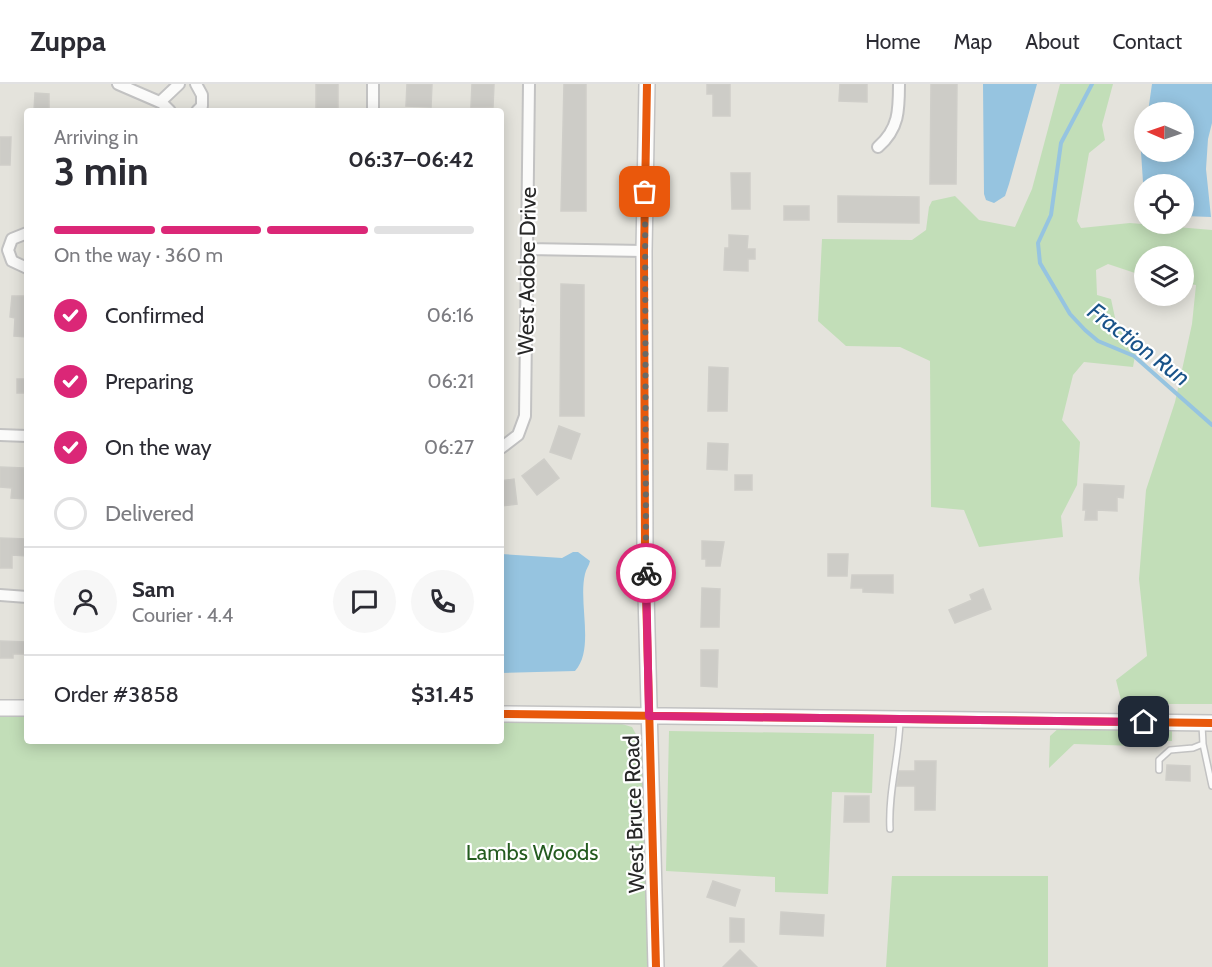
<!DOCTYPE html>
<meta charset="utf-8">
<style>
body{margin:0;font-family:Cabin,sans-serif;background:#f7f7f7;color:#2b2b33;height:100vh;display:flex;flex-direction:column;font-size:22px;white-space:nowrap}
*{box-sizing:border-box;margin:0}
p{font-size:20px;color:#7c7c81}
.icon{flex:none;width:33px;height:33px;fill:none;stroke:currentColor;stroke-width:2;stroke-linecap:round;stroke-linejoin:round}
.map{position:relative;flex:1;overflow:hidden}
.panel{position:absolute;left:24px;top:24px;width:480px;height:636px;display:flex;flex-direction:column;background:#fff;border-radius:6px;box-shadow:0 3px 15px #0003}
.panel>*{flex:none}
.needle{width:39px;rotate:272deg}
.buttons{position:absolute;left:1134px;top:18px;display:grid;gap:12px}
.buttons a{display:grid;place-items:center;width:60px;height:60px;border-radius:50%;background:#fff;box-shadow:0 3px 15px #0003;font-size:30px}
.pin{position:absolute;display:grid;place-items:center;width:51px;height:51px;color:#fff;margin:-26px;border-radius:12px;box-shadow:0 3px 9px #0006}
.courier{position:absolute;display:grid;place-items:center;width:60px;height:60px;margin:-30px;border:4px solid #db2777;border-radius:50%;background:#fff;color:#222;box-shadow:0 2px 8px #0007}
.summary em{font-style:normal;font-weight:700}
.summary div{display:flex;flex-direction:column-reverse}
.summary{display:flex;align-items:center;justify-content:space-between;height:102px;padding:0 30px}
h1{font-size:39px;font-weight:700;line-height:45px}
.bar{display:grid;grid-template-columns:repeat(4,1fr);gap:9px 6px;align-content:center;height:72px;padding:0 30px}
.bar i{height:8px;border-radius:4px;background:#e1e1e2}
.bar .current{background:#db2777}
.bar p{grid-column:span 4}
.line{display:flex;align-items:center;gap:15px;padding:0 30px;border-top:2px solid #e1e1e2}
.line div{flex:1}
.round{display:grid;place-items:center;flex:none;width:63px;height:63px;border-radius:32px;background:#f7f7f7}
ol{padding:0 30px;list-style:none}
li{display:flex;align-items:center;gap:18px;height:66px}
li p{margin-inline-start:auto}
li .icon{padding:6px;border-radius:50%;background:#db2777;color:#fff;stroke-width:4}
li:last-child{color:#7c7c81}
li i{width:33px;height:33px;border:3px solid #e1e1e2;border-radius:50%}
header{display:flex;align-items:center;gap:36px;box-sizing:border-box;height:84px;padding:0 30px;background:#fff;border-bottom:2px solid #e1e1e2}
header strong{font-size:28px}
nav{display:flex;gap:33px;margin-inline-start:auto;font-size:21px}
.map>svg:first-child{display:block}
.green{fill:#c2deb8}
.water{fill:#96c4e0}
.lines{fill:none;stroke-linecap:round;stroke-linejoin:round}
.stream{stroke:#96c4e0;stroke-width:4}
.building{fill:#cdccc7;stroke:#cfcec9;stroke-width:1.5}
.lane-casing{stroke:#c2c2c2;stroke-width:8}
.street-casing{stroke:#c2c2c2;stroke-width:14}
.secondary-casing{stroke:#c2c2c2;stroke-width:18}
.lane{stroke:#fbfbfa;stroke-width:5}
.street{stroke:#fbfbfa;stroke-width:10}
.secondary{stroke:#fbfbfa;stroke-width:15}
.cycleway-casing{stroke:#fff;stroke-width:11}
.cycleway{stroke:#e8590c;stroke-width:8}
.done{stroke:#696966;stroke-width:6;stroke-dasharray:0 10.8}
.route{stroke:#db2777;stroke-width:8}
.labels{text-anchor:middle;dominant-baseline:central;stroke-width:4.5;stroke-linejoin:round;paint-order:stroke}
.street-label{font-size:22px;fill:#272727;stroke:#fff}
.park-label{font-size:22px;fill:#245b1f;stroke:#fff}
.water-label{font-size:24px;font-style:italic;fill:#195389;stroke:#fff}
</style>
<header>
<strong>Zuppa</strong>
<nav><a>Home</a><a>Map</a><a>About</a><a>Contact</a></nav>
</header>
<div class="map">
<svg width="1212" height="883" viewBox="0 0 1212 883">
<rect width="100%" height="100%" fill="#e4e3dc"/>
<path class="green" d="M1060,0H1113L1102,41L1105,56L1089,69L1077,137L1081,144L1130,139L1212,146V620H1122L1116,596L1147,572L1139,495L1146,406L1175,318L1192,240L1196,201L1184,199V172H1144V192L1108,180L1096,186L1097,211L1111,215L1117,243L1137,261L1133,283L1084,278L1073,291L1062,336L1080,358L1077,401L1061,432L1063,453L979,463L964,426L931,423L930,277L900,263L846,262L818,237L822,155L912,156L926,146L929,123L932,117L955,112L979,136L1015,143L1032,105Z
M0,630H27V657H501V637L622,640L632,643L643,663L650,883H0Z
M1060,643L1172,645V657H1157L1137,662L1074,660L1049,684L1050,652Z
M669,647L874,650L872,709L832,708L828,810L775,808V793L666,787Z
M892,792H1048V883H886Z"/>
<path class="water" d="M983,0H1037L1009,100L1005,112L994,119L986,116L984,110Z
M1152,0H1212V39L1208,55L1206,85L1211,133L1184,132V100H1144V113L1141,68L1144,48V68H1184V28H1148Z
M573,468H578L590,477C589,482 586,485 585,490C578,519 595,565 575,587L501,589V470L562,474Z"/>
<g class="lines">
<path class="stream" d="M1092,0L1061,59L1051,131L1038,159L1040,179L1070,230L1085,246L1098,257L1134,272L1212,341"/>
</g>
<path class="building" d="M316,0H338V27H316Z
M407,0H432L431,23L406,22Z
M472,0H494L493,23H471Z
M564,0H586V127H561Z
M707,0H730V32H713V10H707Z
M840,0H867V18L839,17Z
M931,0H957L956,100H930Z
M35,9L49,10V27H34Z
M0,53H11L10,81H0Z
M731,89H750V125H732Z
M838,112L919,113V139L838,138Z
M784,122H809V136H784Z
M729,151L748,152L747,165H755V175H748V187L724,186L725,164H729Z
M561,200L584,201V332H560Z
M12,212H27V253L14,252L15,234L10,233Z
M709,283L728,284L727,327H708Z
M17,295H27V309H17Z
M559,342L580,350L571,375L550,368Z
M708,359L728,360L727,386L707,385Z
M544,375L559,394L537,411L522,392Z
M0,383L24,384L27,415L11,414L12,404L0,403Z
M735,391H752V406H735Z
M514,395L517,420L501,422V397Z
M1084,400L1124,402L1123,414L1117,413V427L1097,426V436H1085L1086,426H1083Z
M0,454L27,455V472L12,471V484H0Z
M702,457L724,458L720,482H706V475H702Z
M828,470H848L847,492H828Z
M852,491H893V509L863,508V504H851Z
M702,504L720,505L719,543H701Z
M983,505L991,525L955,539L949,526L972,516L970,511Z
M0,557L27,558V570H13V574H0Z
M701,566H718L717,603L701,602Z
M915,677H936L935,726H915V702H897L899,687H915Z
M1167,681L1190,682V697L1166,696Z
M845,712H869V738H844Z
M713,797L740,806L735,822L707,813Z
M781,828L824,831L823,852L780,850Z
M730,834L744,835V858H730Z
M740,866L757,883H723Z"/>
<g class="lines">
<g class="lane-casing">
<path id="lane" d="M1203,660L1212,702
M1159,686V676L1170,666L1193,664L1203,660L1202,641
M890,745C888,708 899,673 900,637"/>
</g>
<g class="street-casing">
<path id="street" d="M118,0L162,19L170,27
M196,0L202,11V22L197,27
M160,18L179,0
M373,27V0
M878,63C899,45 899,26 899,0
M27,149L12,155L8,166L12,177L27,184
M527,165L644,167
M0,351L27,352
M501,364L518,351L525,332L529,0
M0,511L27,513"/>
</g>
<g class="secondary-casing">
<path id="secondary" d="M647,0L644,167L645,472L656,883
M0,624H27
M501,630L1212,639"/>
</g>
<use href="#lane" class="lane"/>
<use href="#street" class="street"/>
<use href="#secondary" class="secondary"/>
<g class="cycleway-casing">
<path id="cycleway" d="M647,0L644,167L645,472L656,883
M501,630L1212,639"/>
</g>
<use href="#cycleway" class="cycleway"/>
</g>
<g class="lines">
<path class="done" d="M645,108L646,489"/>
<path class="route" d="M646,489L649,632L1144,638"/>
</g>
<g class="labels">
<g class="street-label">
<text transform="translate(527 187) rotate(-89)">West Adobe Drive</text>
<text transform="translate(634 730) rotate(-92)">West Bruce Road</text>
</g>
<g class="park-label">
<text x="532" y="768">Lambs Woods</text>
</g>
<g class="water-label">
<text transform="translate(1139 260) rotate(37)">Fraction Run</text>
</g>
</g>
</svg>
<div class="buttons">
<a><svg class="needle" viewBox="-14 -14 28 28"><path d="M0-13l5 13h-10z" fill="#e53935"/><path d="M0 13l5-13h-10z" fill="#7c7c81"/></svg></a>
<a><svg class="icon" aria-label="locate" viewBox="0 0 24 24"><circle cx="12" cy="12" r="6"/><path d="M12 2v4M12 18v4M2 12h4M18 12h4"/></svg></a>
<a><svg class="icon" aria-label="layers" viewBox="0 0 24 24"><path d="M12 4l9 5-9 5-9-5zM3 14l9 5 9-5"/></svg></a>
</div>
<div class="pin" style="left:645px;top:108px;background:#ea580c"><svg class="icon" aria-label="bag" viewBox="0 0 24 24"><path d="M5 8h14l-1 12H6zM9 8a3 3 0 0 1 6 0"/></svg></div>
<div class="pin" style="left:1144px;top:638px;background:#1f2937"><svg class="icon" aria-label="home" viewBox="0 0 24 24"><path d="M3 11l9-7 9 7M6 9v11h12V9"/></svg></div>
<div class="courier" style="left:646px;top:489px"><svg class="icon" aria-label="bike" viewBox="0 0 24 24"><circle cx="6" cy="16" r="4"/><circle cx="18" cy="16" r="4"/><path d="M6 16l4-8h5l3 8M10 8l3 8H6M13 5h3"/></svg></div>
<section class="panel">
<div class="summary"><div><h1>3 min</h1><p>Arriving in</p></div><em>06:37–06:42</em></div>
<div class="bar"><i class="current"></i><i class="current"></i><i class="current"></i><i></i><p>On the way · 360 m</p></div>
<ol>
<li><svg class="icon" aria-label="check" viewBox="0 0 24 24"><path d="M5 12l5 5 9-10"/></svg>Confirmed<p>06:16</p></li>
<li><svg class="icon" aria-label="check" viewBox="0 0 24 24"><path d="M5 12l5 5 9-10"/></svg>Preparing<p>06:21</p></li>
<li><svg class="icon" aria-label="check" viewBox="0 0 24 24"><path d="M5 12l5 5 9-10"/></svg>On the way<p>06:27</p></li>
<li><i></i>Delivered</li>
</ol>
<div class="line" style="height:108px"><a class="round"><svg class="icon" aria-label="person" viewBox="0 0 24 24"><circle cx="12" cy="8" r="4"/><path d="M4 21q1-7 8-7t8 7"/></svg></a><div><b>Sam</b><p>Courier · 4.4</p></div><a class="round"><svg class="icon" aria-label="chat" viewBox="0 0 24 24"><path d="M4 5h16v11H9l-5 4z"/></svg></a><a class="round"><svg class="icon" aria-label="phone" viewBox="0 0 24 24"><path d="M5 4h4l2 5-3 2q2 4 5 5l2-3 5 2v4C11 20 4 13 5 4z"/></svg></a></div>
<div class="line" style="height:78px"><div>Order #3858</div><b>$31.45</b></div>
</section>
</div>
